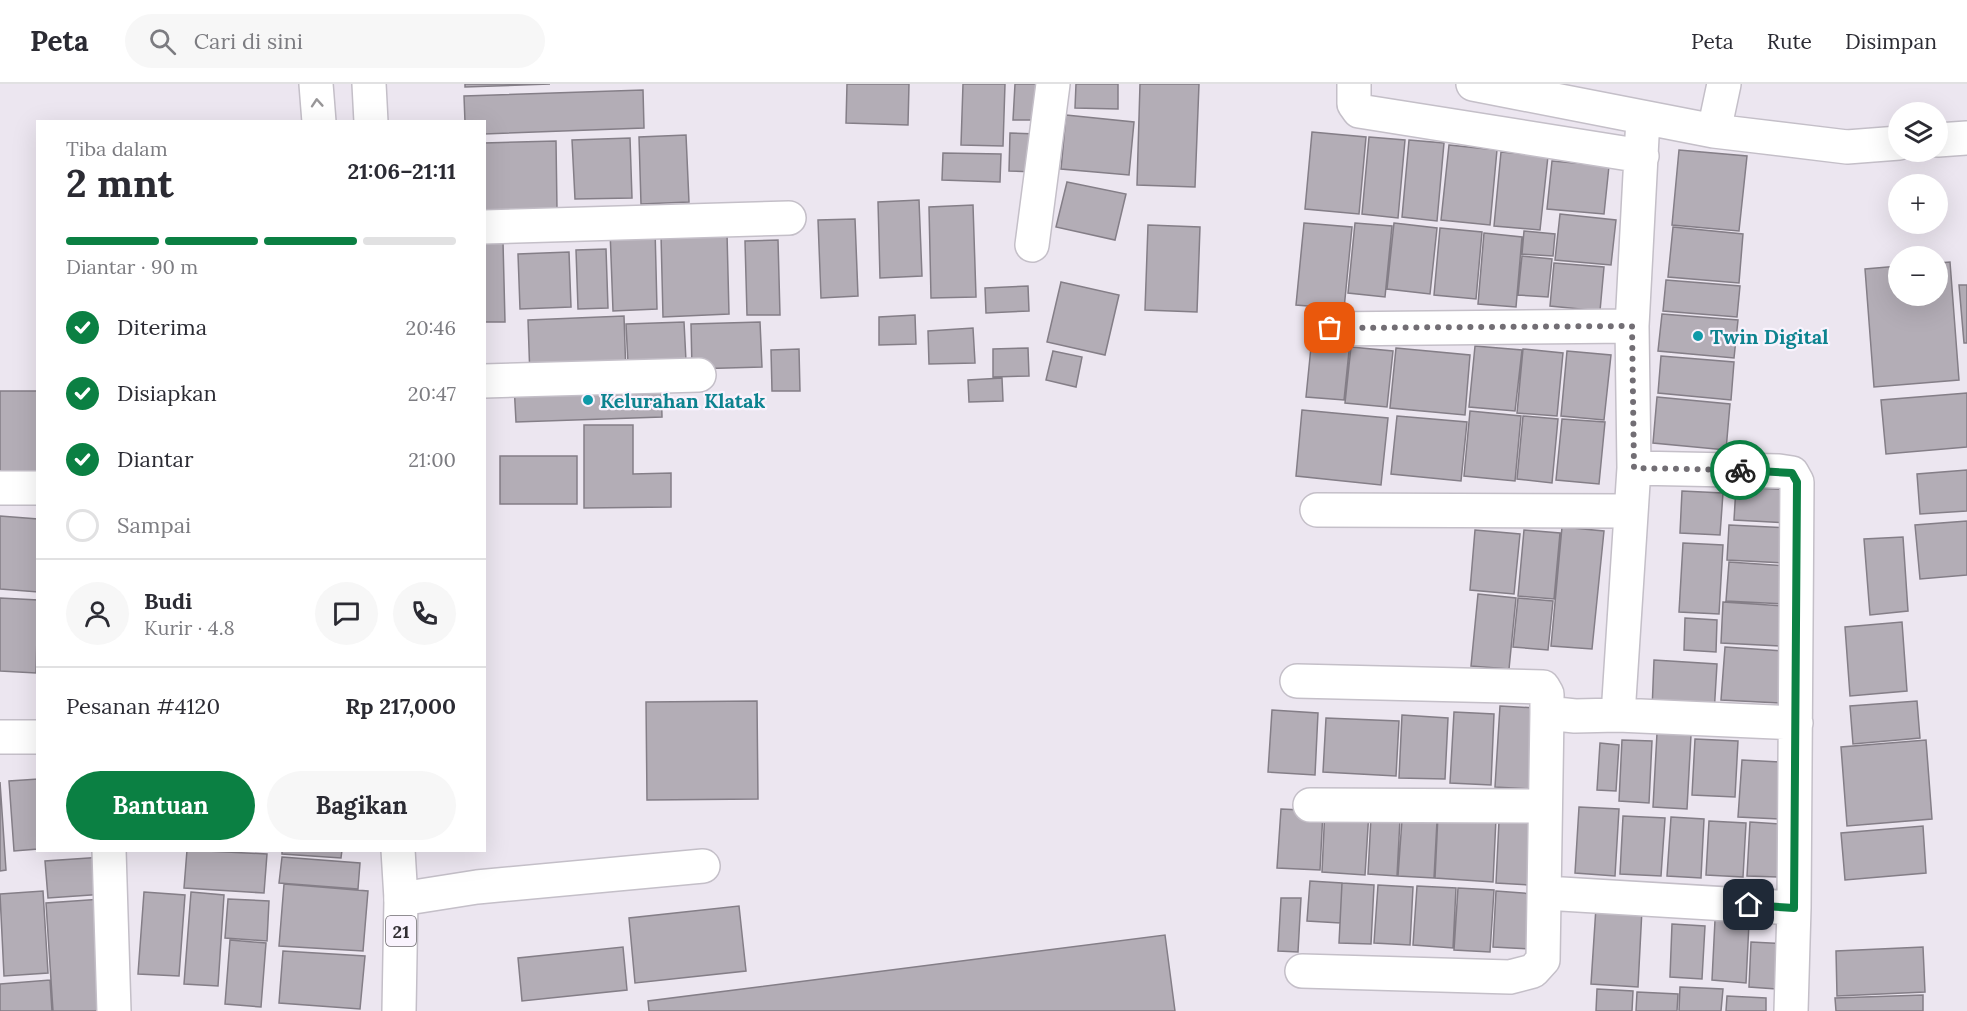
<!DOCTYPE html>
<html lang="id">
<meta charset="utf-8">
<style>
body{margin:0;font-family:Lora,serif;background:#f7f7f7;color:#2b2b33;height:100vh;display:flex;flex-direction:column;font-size:22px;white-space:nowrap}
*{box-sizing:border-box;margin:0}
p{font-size:20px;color:#7c7c81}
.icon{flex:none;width:33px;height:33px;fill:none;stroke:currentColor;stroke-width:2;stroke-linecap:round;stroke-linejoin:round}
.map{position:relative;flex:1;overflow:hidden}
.details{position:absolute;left:36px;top:36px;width:450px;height:732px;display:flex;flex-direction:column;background:#fff;border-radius:0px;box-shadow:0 6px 24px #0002}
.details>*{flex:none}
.fabs{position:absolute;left:1888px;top:18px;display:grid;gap:12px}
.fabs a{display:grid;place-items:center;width:60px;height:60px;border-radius:50%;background:#fff;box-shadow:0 6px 24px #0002;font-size:30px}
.pin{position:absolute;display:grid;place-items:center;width:51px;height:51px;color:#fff;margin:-26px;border-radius:12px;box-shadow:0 3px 9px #0006}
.courier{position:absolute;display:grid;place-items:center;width:60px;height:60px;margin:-30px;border:4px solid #0b8043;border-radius:50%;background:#fff;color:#222;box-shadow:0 2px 8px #0007}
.headline em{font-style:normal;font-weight:800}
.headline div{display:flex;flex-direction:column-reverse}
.headline{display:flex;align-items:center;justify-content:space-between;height:102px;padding:0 30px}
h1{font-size:39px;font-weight:800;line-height:45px}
.bar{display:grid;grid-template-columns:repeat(4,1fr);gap:9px 6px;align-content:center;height:72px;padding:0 30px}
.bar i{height:8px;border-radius:4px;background:#e1e1e2}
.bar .selected{background:#0b8043}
.bar p{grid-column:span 4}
.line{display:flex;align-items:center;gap:15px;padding:0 30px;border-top:2px solid #e1e1e2}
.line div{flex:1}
.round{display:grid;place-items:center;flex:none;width:63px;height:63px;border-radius:32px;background:#f7f7f7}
ol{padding:0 30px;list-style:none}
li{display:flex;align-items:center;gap:18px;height:66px}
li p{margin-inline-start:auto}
li .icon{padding:6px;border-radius:50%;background:#0b8043;color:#fff;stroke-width:4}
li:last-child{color:#7c7c81}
li i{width:33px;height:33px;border:3px solid #e1e1e2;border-radius:50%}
.action{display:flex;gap:12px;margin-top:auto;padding:12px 30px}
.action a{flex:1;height:69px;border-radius:36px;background:#0b8043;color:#fff;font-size:24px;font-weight:800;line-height:69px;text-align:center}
.action a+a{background:#f7f7f7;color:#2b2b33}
header{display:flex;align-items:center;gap:36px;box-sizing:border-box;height:84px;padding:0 30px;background:#fff;border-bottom:2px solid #e1e1e2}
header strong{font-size:28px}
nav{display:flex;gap:33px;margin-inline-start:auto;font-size:21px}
.search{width:420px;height:54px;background:#f7f7f7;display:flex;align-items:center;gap:15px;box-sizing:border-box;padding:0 21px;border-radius:33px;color:#7c7c81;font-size:22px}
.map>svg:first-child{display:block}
.building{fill:#b3adb6;stroke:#847e87;stroke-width:1.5}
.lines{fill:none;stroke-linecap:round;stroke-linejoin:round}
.minor-casing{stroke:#c4bfc8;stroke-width:36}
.highway-casing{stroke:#c4bfc8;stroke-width:36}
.minor{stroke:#fff;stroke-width:33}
.highway{stroke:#fff;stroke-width:33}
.oneway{stroke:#989698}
.done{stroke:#726e74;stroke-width:6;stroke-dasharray:0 10.8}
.route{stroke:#0b8043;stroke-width:8}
.culture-dot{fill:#0f9aa8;stroke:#f9f3fd;stroke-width:2}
.labels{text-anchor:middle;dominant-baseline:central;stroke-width:4.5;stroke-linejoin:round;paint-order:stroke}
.shield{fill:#f9f3fd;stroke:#6d696f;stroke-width:1.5}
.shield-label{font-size:18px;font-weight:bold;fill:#312e32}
.culture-label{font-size:20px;font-weight:bold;fill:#0d838f;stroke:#f9f3fd;text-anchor:start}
</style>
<header>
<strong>Peta</strong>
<div class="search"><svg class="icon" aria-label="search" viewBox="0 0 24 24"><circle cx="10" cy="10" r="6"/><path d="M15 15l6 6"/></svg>Cari di sini</div>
<nav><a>Peta</a><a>Rute</a><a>Disimpan</a></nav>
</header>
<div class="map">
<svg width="1967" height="927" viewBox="0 0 1967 927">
<rect width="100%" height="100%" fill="#ece6f0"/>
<path class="building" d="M465,0H550L465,3Z
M847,0H909L908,41L846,39Z
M963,0H1005L1003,62L961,61Z
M1015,0H1040L1039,36H1013Z
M1076,0H1118V25L1075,24Z
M1140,0H1199L1195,103L1137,101Z
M643,6L644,44L484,50V38H465L464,12Z
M1066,31L1134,38L1129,91L1061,85Z
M1312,48L1366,53L1359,130L1305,125Z
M1010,49L1037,50L1035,88L1009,87Z
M686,51L689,118L641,120L639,53Z
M1369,53L1405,56L1398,134L1362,130Z
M630,54L632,114L575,115L572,56Z
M1409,56L1444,59L1437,137L1402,133Z
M556,57L557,125L484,128V59Z
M1449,61L1497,66L1490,141L1441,136Z
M1679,66L1747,72L1739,147L1672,141Z
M1501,68L1548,72L1540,146L1494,142Z
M943,69L1001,70L1000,98L942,96Z
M1552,77L1609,82L1604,130L1547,125Z
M1067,98L1126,110L1115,156L1056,143Z
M919,116L922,192L880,194L878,118Z
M973,121L976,213L931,214L929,123Z
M1560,130L1616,136L1611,181L1555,176Z
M855,135L858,212L821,214L818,136Z
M1304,139L1352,143L1344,225L1296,221Z
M1355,139L1392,142L1385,213L1348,209Z
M1394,139L1437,144L1430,210L1387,205Z
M1148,141L1200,143L1197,228L1145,226Z
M1673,143L1743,150L1739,199L1668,193Z
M655,144L657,225L613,227L610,146Z
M1440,144L1482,148L1476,215L1434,211Z
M1524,147L1555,150L1553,172L1522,170Z
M727,149L729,230L663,233L661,151Z
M1484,149L1522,153L1516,223L1478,220Z
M778,156L780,231H747L745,157Z
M484,158H503L505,238H484Z
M606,165L608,224L578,225L576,166Z
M569,168L571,223L520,225L518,170Z
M1522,172L1552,175L1548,213L1518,211Z
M1950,178L1959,296L1874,303L1865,185L1899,182V212H1938V179Z
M1554,179L1604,183L1600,227L1550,222Z
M1666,196L1740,202L1737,233L1663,227Z
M1061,198L1119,211L1105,271L1047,258Z
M1959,201H1967V259H1964Z
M1028,202L1029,227L986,229L985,204Z
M1662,230L1738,236L1734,274L1658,267Z
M915,231L916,260L879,261V233Z
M624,232L626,291L530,294L528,236Z
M684,238L686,277L628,279L626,240Z
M760,238L762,283L692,285L691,240Z
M973,244L975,279L929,280L928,247Z
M1475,262L1522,266L1515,327L1469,323Z
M1311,263L1349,267L1344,316L1306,313Z
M1351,263L1393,267L1387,323L1345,319Z
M1028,264L1029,292L993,293V265Z
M1396,264L1470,271L1465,331L1390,324Z
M799,265L800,307H772L771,266Z
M1523,265L1563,269L1557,332L1517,329Z
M1053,267L1082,273L1076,303L1046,296Z
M1567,267L1611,271L1604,336L1561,332Z
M1661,272L1734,278L1731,316L1658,309Z
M1002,294L1003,317L969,318L968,296Z
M661,295L662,333L516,338L514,300Z
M0,307H38V389H0Z
M1967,309V363L1886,370L1881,316Z
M1657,313L1730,320L1726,366L1653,359Z
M1302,326L1388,334L1381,401L1296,392Z
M1470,327L1521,332L1515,397L1464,392Z
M1397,332L1467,338L1461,397L1391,390Z
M1523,332L1558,335L1552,399L1517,395Z
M1562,335L1605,338L1599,400L1556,396Z
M584,341H633V390L671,389V423L584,424Z
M500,372H577V420H500Z
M1967,386V427L1920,430L1917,390Z
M1736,403L1793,406L1791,439L1734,436Z
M1682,407L1723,409L1720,451L1680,449Z
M0,432L38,435V508L0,505Z
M1967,437V491L1920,495L1915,441Z
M1729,441L1788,444L1786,479L1727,476Z
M1562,443L1604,447L1592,565L1551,562Z
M1475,446L1520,450L1514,510L1470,506Z
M1524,446L1560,449L1554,515L1518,512Z
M1903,453L1908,527L1870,531L1864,455Z
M1683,459L1723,461L1719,530L1679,528Z
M1729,478L1789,482L1786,520L1726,517Z
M1478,510L1516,514L1509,585L1471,582Z
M0,514L38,516L36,589L0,587Z
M1518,514L1553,517L1548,566L1513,563Z
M1723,518L1783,522L1781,562L1721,559Z
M1685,534L1717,536L1716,568L1684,566Z
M1902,538L1907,607L1850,612L1845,543Z
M1725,563L1784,567L1781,619L1721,616Z
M1654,576L1717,580L1714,630L1652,626Z
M757,617L758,715L647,716L646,618Z
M1917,617L1920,654L1853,660L1850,622Z
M1500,622L1535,624L1530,705L1495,703Z
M1272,626L1318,629L1315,691L1268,688Z
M1454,628L1494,630L1491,701L1450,699Z
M1402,631L1448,634L1445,695L1399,694Z
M1326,634L1399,637L1396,692L1323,688Z
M1657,649L1691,651L1687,725L1653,723Z
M1695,655L1738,657L1735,713L1692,711Z
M1622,656L1652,657L1649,719L1619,717Z
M1926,656L1932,735L1847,742L1841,663Z
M1600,659L1619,661L1616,707L1597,706Z
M1742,676L1782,678L1779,735L1738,733Z
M38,695V765L14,767L9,697Z
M0,698L6,786L0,787Z
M1579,723L1619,725L1615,792L1575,789Z
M1325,724L1369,727L1365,791L1322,788Z
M1281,725L1323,727L1320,786L1277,784Z
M1438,731L1496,734L1493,798L1435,794Z
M1623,732L1665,734L1661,792L1620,790Z
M1371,733L1400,735L1397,792L1368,790Z
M1671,733L1704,735L1701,794L1667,792Z
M1402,736L1437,737L1434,794L1398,792Z
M1499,737L1533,739L1529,801L1496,799Z
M1709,737L1746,739L1743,793L1706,791Z
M1750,738L1781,740L1778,793L1747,792Z
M1923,742L1926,789L1845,796L1841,749Z
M187,766L267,770L264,809L184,804Z
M282,766H342L341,774L282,770Z
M103,773L105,810L48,814L45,777Z
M282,773L360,779L358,805L279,799Z
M1310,797L1342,799L1340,839L1307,837Z
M1342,799L1374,801L1371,860L1339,859Z
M284,800L368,807L363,867L279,862Z
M1378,801L1413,803L1410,861L1374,859Z
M1417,802L1456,804L1453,864L1413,861Z
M1458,804L1494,806L1490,868L1454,866Z
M43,807L48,889L4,892L0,810Z
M1496,807L1534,810L1531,865L1493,863Z
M144,808L185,811L179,892L138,890Z
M191,808L224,811L218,902L184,900Z
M1281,814H1301L1298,868L1278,867Z
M102,815L109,927H53L46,819Z
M228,815L269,817L267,857L225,854Z
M739,822L746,887L635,899L629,834Z
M1596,823L1642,825L1638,903L1591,900Z
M1715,836L1749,839L1746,899L1712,896Z
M1672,840L1705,842L1702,895L1670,893Z
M1165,851L1175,927H649L648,917Z
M230,856L266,859L261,923L225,920Z
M1751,858L1792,860L1789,906L1749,903Z
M623,863L627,906L522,917L518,874Z
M1923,863L1925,908L1837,912L1836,867Z
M283,867L365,872L360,925L279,919Z
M50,896L52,927H0V900Z
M1680,903L1723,905L1721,927H1679Z
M1597,905L1633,907L1632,927H1596Z
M1637,908L1678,910L1677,927H1636Z
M1923,911V927H1836L1835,914Z
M1727,912L1766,914V927H1726Z"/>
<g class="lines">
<g class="minor-casing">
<path id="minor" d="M1354,0V20L1359,27L1642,72
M1473,0L1714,47L1847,63L1899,59
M1714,47L1724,0
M1938,56L1967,54
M484,143L789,134
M1032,161L1053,0
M1330,245L1632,242
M484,297L699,291
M1634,384L1779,387L1792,389L1797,398L1794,824L1791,927
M0,404H38
M1317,426L1631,427
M1297,597L1543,603L1547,610V629
M1618,631L1796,639
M0,653H38
M1310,721L1544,722
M109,766L114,927
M1545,809L1794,824
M401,815L477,803L703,782
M1302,887L1510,893L1533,887L1543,876L1547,629L1575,632L1618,631L1634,384L1632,242L1643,34"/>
</g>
<g class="highway-casing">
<path id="highway" d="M316,0L319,38
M369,0L371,38
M398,766L401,815L399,927"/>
</g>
<use href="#minor" class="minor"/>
<use href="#highway" class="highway"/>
</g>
<defs><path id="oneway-chevron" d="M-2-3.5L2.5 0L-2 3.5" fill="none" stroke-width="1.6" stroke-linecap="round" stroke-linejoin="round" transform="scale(1.5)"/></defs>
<use class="oneway" href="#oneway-chevron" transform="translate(317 19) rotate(-94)"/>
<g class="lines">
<path class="done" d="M1330,244L1632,242L1634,384L1740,386"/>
<path class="route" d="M1740,386L1792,389L1797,398L1794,824L1749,821"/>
</g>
<g class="culture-dot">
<circle cx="1698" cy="252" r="6"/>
<circle cx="588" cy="316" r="6"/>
</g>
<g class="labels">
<rect class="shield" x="386" y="832" width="30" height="30" rx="4.5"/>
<g class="shield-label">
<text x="401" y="847">21</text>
</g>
<g class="culture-label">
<text x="1710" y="252">Twin Digital</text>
<text x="600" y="316">Kelurahan Klatak</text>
</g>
</g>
</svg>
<div class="fabs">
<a><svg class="icon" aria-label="layers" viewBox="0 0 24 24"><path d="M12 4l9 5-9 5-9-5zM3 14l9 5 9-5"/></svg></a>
<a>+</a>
<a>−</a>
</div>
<div class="pin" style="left:1330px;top:244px;background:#ea580c"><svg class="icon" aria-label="bag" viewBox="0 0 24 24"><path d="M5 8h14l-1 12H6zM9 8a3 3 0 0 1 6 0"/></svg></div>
<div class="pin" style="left:1749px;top:821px;background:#1f2937"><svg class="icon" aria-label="home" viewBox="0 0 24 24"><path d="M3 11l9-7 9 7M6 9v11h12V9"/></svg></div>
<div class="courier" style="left:1740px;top:386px"><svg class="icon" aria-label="bike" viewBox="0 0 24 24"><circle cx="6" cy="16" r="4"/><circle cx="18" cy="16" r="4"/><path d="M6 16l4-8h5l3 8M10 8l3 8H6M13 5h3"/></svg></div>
<section class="details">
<div class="headline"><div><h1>2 mnt</h1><p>Tiba dalam</p></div><em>21:06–21:11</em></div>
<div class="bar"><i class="selected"></i><i class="selected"></i><i class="selected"></i><i></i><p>Diantar · 90 m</p></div>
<ol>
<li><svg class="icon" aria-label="check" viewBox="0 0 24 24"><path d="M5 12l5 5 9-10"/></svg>Diterima<p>20:46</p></li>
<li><svg class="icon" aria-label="check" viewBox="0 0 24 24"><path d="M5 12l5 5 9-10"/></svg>Disiapkan<p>20:47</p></li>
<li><svg class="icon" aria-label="check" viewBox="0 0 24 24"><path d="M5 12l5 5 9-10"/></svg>Diantar<p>21:00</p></li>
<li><i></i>Sampai</li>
</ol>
<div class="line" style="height:108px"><a class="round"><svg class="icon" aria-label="person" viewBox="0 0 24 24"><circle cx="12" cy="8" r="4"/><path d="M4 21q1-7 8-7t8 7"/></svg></a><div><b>Budi</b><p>Kurir · 4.8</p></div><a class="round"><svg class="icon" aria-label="chat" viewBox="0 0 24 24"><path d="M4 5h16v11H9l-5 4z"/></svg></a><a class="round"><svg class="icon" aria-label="phone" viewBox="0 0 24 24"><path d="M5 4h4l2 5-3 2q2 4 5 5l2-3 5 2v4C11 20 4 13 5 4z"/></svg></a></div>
<div class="line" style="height:78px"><div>Pesanan #4120</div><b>Rp 217,000</b></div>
<div class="action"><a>Bantuan</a><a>Bagikan</a></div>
</section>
</div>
